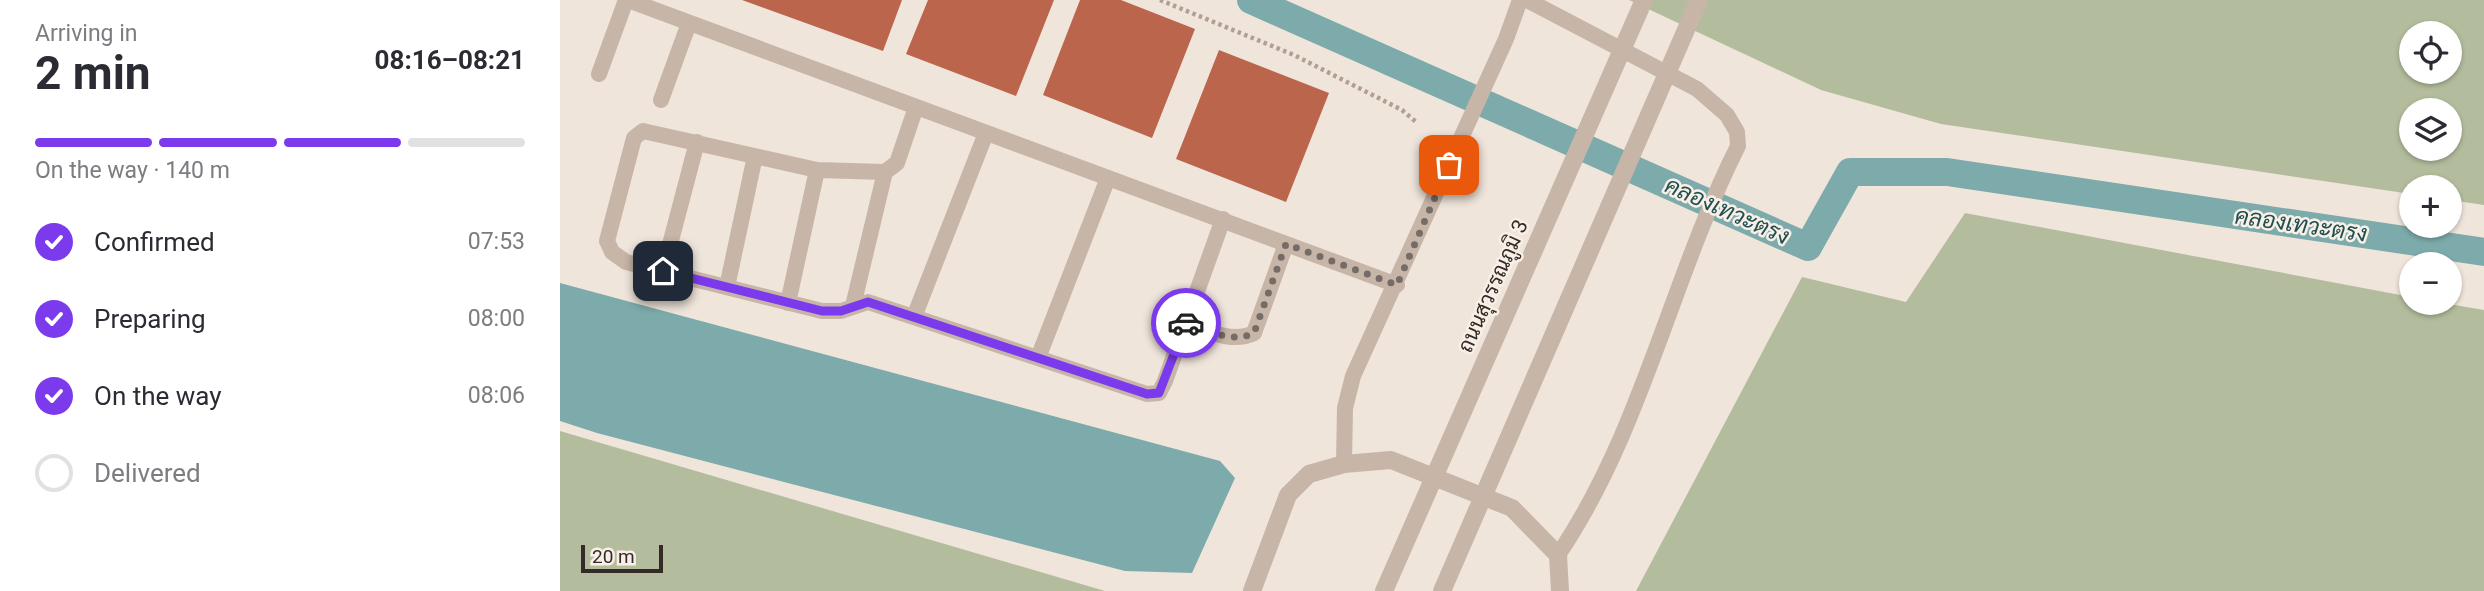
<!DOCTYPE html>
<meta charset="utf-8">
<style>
body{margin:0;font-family:Roboto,Sarabun,sans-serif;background:#f2f2f3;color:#2b2b33;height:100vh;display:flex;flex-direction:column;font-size:26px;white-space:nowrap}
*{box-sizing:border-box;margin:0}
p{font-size:23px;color:#7c7c81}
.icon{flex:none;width:38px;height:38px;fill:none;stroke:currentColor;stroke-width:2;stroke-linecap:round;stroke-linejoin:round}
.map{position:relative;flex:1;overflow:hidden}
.details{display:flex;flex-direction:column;background:#fff;width:560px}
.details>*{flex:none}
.buttons{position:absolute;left:1839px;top:21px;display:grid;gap:14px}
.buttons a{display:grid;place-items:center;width:63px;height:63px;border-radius:50%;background:#fff;box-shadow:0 2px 5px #0004;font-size:35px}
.scale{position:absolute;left:21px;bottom:18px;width:82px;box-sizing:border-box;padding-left:7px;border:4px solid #342b28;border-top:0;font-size:19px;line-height:24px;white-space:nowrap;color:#342b28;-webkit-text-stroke:5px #f8f0e7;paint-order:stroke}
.pin{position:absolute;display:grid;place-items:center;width:60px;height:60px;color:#fff;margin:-30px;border-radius:14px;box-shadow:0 4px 10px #0006}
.courier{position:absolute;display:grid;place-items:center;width:70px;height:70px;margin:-35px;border:5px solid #7c3aed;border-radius:50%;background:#fff;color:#222;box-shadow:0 2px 9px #0007}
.overview em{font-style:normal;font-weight:700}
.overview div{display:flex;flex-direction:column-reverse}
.overview{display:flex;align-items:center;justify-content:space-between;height:119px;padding:0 35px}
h1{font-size:46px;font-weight:700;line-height:52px}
.bar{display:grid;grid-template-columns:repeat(4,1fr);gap:10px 7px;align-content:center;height:84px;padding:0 35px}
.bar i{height:9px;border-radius:5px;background:#e1e1e2}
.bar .current{background:#7c3aed}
.bar p{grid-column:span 4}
ol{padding:0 35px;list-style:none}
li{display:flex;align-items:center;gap:21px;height:77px}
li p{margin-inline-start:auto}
li .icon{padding:7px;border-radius:50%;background:#7c3aed;color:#fff;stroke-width:4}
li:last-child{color:#7c7c81}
li i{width:38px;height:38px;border:4px solid #e1e1e2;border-radius:50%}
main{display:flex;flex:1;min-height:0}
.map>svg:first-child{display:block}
.green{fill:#b3bd9d;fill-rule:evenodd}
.water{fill:#7daaaa}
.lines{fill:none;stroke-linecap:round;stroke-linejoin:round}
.canal{stroke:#7daaaa;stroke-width:28}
.building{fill:#bc654d}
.path{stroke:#b29f93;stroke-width:4.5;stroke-dasharray:3.5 3.5;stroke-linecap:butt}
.lane{stroke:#c7b5a8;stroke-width:16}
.street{stroke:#c7b5a8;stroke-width:18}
.street-bridge{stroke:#c7b5a8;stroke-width:18}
.done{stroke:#766c67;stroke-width:7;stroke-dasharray:0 12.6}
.route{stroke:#7c3aed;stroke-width:9}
.labels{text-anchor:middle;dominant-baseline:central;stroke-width:5;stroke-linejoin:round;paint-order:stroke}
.street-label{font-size:21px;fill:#342b28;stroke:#f8f0e7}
.water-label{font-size:23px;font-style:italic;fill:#215052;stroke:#f8f0e7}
</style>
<main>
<section class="details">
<div class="overview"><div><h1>2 min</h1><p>Arriving in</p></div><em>08:16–08:21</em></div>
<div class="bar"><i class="current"></i><i class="current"></i><i class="current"></i><i></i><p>On the way · 140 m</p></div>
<ol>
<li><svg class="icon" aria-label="check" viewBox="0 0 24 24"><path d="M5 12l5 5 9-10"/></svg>Confirmed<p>07:53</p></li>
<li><svg class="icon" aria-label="check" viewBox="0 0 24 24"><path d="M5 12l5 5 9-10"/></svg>Preparing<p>08:00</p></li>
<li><svg class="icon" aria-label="check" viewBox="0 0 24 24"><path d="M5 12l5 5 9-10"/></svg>On the way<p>08:06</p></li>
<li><i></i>Delivered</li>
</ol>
</section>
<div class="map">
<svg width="1924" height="591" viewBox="0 0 1924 591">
<rect width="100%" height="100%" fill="#f0e5db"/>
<path class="green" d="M1069,0H1924V205L1890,200V187H1852L1851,194L1381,124L1261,90ZM1852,33H1890V72H1852ZM1852,110H1890V149H1852Z
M1405,213L1851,297L1852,303H1883L1924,310V591H1076L1242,277L1346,302Z
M0,431L545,591H0Z"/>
<path class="water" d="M0,283L660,461L675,478L632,573L565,571L37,433L0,421Z"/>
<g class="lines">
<path class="canal" d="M691,0L1248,247L1290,172H1387L1924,252"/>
</g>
<path class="building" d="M182,0H342L323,51Z
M368,0H494L456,96L346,54Z
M520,0H561L635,29L592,138L483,95Z
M659,50L769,93L726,202L616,159Z"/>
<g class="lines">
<path class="path" d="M600,0L734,55L842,110L856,122"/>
<path class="lane" d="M68,0L837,285
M967,0L1137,89L1167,115L1177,132L1178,146C1111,279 1082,431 998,555
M39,74L66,0
M101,100L129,23
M356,107L337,163L325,172L257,170L83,131L74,138L47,241L52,252L66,262L262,311H281L308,302L587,394L599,393L605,381L663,219
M103,271L137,142
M167,287L195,156
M228,303L257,170
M293,306L325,172
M354,317L426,133
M625,323C647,330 671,344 694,333L726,244
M478,358L548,178
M784,464L785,408L793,376L946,39L960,0"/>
<path class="street" d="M692,591L728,495L749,474L784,464L831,460L952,508L998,555L1000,591"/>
<path class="street-bridge" d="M824,591L1084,0
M882,591L1139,0"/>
</g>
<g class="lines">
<path class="done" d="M626,323C648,330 672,344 694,333L726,244L837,285L889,165"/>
<path class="route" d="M103,271L262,311H281L308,302L587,394L599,393L626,323"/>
</g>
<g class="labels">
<g class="street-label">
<text transform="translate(933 286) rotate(-66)">ถนนสุวรรณภูมิ 3</text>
</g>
<g class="water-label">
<text transform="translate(1167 211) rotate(24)">คลองเทวะตรง</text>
<text transform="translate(1741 225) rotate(8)">คลองเทวะตรง</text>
</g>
</g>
</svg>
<div class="buttons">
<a><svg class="icon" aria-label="locate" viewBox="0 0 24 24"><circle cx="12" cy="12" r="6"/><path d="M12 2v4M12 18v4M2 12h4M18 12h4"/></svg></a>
<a><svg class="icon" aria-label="layers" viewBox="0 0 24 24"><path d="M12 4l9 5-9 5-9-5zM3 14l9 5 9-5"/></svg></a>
<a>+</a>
<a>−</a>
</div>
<div class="scale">20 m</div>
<div class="pin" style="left:889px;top:165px;background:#ea580c"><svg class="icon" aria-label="bag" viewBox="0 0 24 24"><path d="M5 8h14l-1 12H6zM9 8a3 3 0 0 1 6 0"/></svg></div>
<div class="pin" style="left:103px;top:271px;background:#1f2937"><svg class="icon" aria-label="home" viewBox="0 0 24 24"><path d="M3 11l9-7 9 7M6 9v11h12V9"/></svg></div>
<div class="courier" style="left:626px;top:323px"><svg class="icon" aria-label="car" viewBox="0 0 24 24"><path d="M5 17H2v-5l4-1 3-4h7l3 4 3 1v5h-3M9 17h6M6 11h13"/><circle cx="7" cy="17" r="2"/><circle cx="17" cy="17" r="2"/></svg></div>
</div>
</main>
